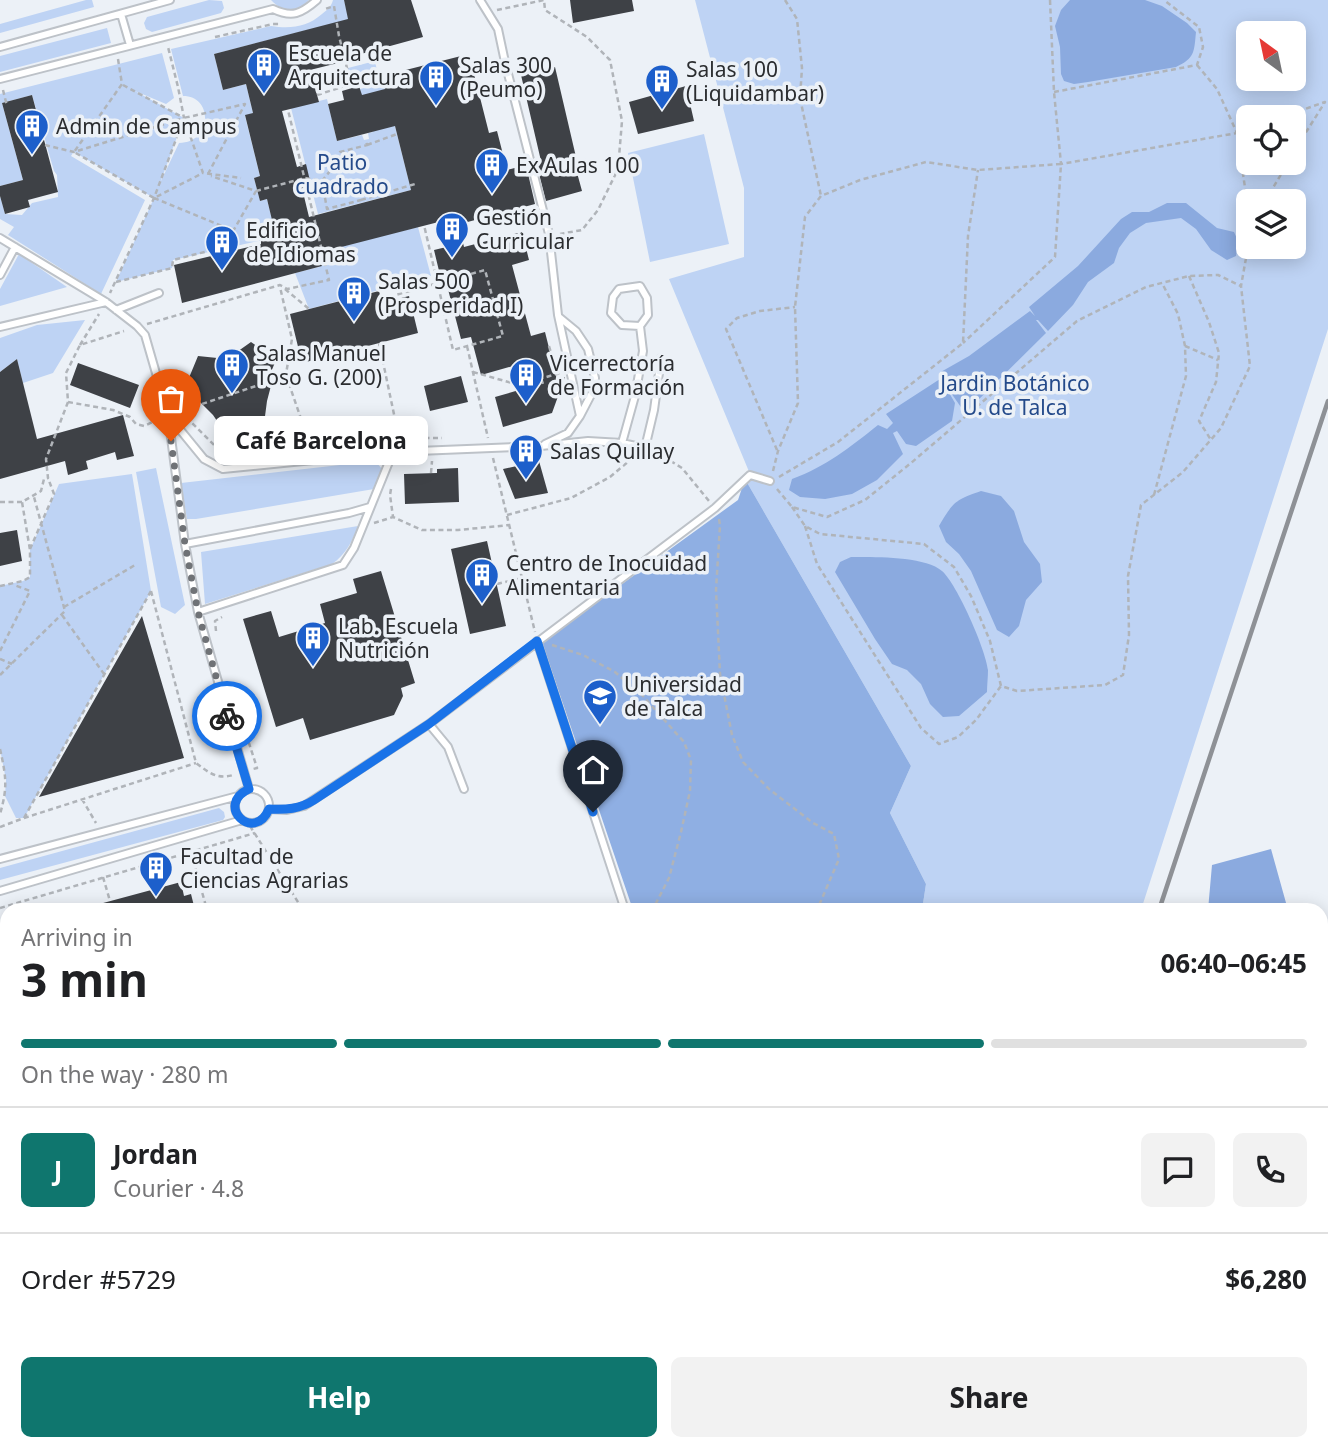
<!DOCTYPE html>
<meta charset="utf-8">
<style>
body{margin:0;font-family:"Noto Sans",sans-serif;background:#f2f2f2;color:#202124;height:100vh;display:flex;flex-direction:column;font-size:26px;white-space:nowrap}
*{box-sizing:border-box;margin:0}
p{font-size:23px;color:#757577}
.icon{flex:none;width:38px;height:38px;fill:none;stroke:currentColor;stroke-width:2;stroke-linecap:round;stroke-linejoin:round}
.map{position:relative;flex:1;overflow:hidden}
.panel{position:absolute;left:0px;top:903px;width:1328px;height:548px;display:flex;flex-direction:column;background:#fff;border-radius:21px 21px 0 0;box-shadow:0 4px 18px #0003}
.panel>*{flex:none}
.needle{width:46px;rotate:327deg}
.controls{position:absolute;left:1236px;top:21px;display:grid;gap:14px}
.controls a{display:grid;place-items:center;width:70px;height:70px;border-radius:10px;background:#fff;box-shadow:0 4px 18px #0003;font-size:35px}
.pin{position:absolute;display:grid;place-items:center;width:60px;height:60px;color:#fff;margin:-72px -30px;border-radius:50% 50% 50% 0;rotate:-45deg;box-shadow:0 0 7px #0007}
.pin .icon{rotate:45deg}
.courier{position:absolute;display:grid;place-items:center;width:70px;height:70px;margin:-35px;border:5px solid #1a73e8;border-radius:50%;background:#fff;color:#222;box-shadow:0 2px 9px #0007}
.bubble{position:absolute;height:49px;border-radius:10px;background:#fff;box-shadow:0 4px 18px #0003;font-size:23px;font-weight:700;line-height:49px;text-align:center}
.summary em{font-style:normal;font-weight:700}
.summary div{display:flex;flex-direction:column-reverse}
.summary{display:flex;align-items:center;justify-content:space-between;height:119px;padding:0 21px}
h1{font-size:46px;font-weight:700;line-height:52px}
.bar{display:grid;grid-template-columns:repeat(4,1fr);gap:10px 7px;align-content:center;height:84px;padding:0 21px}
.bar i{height:9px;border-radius:5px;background:#e0e0e0}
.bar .active{background:#0f766e}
.bar p{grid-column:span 4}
.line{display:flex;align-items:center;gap:18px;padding:0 21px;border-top:2px solid #e0e0e0}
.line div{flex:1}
.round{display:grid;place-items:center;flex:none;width:74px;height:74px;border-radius:10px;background:#f2f2f2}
.cta{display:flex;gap:14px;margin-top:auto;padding:14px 21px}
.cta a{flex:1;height:80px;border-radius:10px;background:#0f766e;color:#fff;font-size:28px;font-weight:700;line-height:80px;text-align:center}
.cta a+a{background:#f2f2f2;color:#202124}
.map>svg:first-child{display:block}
.green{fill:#bed3f4;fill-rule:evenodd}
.forest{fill:#8fafe3}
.water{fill:#8baadf}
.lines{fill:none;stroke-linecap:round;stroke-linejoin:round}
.stream{stroke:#8baadf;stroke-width:4.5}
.building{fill:#3e4146}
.service-casing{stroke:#bdc2c8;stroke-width:10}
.path{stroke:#b0b4b9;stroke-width:2.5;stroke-dasharray:5 3.5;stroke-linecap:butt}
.service{stroke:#fff;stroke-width:6}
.rail{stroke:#8e9196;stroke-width:4.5}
.done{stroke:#6f7276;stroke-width:7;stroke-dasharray:0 12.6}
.route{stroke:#1a73e8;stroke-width:9}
.labels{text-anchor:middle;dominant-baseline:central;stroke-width:7;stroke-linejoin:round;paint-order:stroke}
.poi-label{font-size:21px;fill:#2b2d30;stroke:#ecf1f7;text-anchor:start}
.park-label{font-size:21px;fill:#244a8a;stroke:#ecf1f7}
</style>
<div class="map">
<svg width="1328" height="1450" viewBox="0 0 1328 1450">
<rect width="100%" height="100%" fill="#ecf1f7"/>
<path class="green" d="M86,0H92L94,7L0,33V24Z
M209,0L222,1L224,8L221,13L152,32L146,29L144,23L147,17Z
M271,0H309C297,13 283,13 271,0Z
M333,0H344L351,28L327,25L214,54L223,90L246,84L253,113L245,116L260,176L254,178L260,201L267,199L276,237L173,260L172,268L116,282L154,198L74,152L78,145L71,156L145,200L101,294L8,235L14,227L0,219V196L5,214L22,215L32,203L58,197L57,175L54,171L32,95L2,103L23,180L0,186V94L162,53L174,98L166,104L135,91L184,118L160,183L179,143C212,143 214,96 183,96L171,49L271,26C291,29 307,27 322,14C328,9 331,7 333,0Z
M695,0H1328V329L1141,910H922L926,884L890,813L911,766L745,479L750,474L669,279L744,257V188ZM1248,33H1293V79H1248ZM1248,117H1293V163H1248ZM1248,201H1293V247H1248Z
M107,28L111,43L0,72V56Z
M375,61L378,76L329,87L325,74Z
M384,83L411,190L318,214L291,108L327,99L337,141L362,135L364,140L369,139L368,133L373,132L365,95H361L360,89Z
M704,134L729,244L650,262L628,153Z
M418,227L431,276L309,309L295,273L319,267L327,249Z
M19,254L67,287L0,306V289Z
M85,320L53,373L23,383L17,359L0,372V338L37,325Z
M375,461L383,470L374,489L196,519H187L181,483Z
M156,468L185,605L175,614L161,607L136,472Z
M132,474L151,591L24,818H16L5,796L6,780L0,749V586L23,581L30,577V550L59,484Z
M358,526C352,542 346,554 332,564L205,604L201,552Z
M219,808L224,812L225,817L223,820L0,880V868Z"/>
<path class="forest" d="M745,479L911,766L890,813L926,884L922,910H633L542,642L738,500Z"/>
<path class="water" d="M1070,0H1145L1162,6L1187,23L1196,32C1194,52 1195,58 1176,67L1088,82L1074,84L1064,81L1061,74L1060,47L1055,26L1061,10Z
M1167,203H1186L1217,228L1234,232L1238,241L1236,256L1227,260L1211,250L1196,229L1181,218L1146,223L1130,233L1119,248L1114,263L1088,282L1073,305L1048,331L1038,320H1036L1046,333L965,413L949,390L948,391L955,403L952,421L916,446L906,444L897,431L893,433L903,454L877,480L852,494L825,499L800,497L789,490L792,479C827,466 849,448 878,425L887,429L893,423L886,414L940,379L946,386L939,373L969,356L1030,311L1035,316L1029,307L1078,266L1121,219L1132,212H1149Z
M981,491L1001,496L1014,511L1024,542L1040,564L1042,582L1026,600L1019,626L1009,637L997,630L971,571L959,554L946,542L939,526C953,502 955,500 981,491Z
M851,557C874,557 925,556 942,571C957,584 986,650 988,670C988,677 987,685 987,692L959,716L943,717L930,704L921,684L907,670L892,664L875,639L835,572L840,562Z
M1271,849L1288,910H1208L1212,865Z"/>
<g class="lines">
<path class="stream" d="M459,1444L463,1450
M339,1450L342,1444"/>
</g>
<path class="building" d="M344,0H411L423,37L350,57V60L310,70L319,102L282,111L297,167L306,164L311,185L302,188L309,217L411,190L395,126L337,141L328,104L344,100L342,91L359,86L362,95L385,89L382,76L469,54L489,133L497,131L507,170L526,165L535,204L460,224L458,217L318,253L322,266L182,303L174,265L261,244V241L276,237L267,199L260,201L254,178L260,176L245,115L253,113L246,84L223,90L214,54L348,19Z
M570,0H632L634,11L573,23Z
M555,67L576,157L573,158L582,191L546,201L536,162L541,161L521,75Z
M686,86L694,121L638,134L629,102Z
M32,95L58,192L28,200L30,207L5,214L0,196V186L23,180L2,103Z
M522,232L529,260L512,265L531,336L545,332L557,380L565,377L552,413L503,427L495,397L519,390L513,366L481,375L471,337L461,339L444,274L440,275L434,250L463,243L464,247Z
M379,291L382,303L409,296L418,333L302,363L290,314Z
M251,342L276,360L271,372L273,378L267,401L262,439L234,446L213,415L196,398V391L186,385L198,356L227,359Z
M17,359L37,439L123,415L134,456L117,460L115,452L86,461L88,469L68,475L65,461L0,479V372Z
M78,363L139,385L130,408L70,385Z
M461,376L468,402L430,411L424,386Z
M539,461L548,493L515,499L503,469Z
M458,468L459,502L405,504L404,474L437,473V469Z
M17,530L22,561L0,566V533Z
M487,541L506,626L470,634L451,549Z
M381,571L415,683L401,688L403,696L394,715L310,740L303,718L276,727L243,619L271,611L279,637L325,623L320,604L357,593L353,579Z
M142,616L184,758L39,797Z
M181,882L184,896L191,894L195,910H92V906Z"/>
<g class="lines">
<g class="service-casing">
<path id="service" d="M480,0L498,29L505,62L549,234L558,315L580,416L568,433L545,444
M121,14L130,45
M0,47L170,0
M0,79L273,9C292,18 301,14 317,0
M0,238L106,302L137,326L145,335L168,415L185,544
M0,275L15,247
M116,310L159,293
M559,317L576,331L588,349L595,378L594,389L580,416
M0,327L106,302
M168,415L204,459L223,469L393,452L541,446L588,441L622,443L635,396L643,351L640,326L648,315L647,298L640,286L619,289L613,297L611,313L622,325L640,326
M622,443L645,448L654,410L661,358
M370,507L349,513L185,544L198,612L343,565L354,548L393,452
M198,612L249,789
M537,641L625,910
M429,724L448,747L464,789
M235 806a17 17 0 1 1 34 0a17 17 0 1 1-34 0Z
M269,809L287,810L304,806L429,724L715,508L750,475L770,481
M0,859L238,796
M0,891L242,820
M0,1207L7,1205
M0,1274L7,1300
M0,1431L7,1428
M753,1444L754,1450"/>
</g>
<path class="path" d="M785,0L797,19L802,68L800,98L821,196
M1050,0L1054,92L1061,164L1237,133L1248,130
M497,10L544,0L545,10L587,37L610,60L622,121L618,169L598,210L582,230L560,234
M215,37L273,24H280
M118,59L122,84L74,152L154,198L203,173
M1197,65L1217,89L1237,133L1248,208
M123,85L184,118L178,87L168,47L166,48
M3,90L7,106
M1054,92L1197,65L1203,47L1199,27L1164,0
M317,95L351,84L339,36L334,6L325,9
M1282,117L1325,102L1293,153
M45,145L74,152L184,118L154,198L110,293
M367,145L397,134
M208,174L245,104L184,118L203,173L241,178
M322,181L334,166L340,152L367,145L366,140
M256,191L305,178L322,181L327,209L361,200L362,203
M154,198L234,231
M361,200L415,184
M1265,201L1288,163
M1189,276L1209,322L1219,353L1216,382L1199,421L1211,440
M116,282L172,268L173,260L224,247L256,191L211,176
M285,289L309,309
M381,299L485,270L503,336L453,350L424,225
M147,324L280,285L287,289L329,280L288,110
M379,343L399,438L381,441
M80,345L99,314
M467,346L488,438
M549,346L559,380
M1185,346L1218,360
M536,363L543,384
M473,372L519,385L560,373
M286,375L311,448
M68,402L113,410L130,417L136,424L144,426L159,419
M182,410L190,421L225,456
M178,412L277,379L286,374L292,339L280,287
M399,438H442
M777,450L726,329L737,318L760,311L795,307
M656,452L682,468L709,501
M493,458L535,632
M773,471L778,451L798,403L795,307L805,217L821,196L860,180L926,162L978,170L1061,164L1055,257L963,343
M431,473L432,461
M779,477L838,442L963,343L968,236L978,170
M391,489L390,495L393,517L422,530H458L510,525
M777,489L792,507L827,517L865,500L911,463L1077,321L1146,287L1189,276L1218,275L1241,286L1248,247
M1154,495L1186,376L1185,346L1178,314L1162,283
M0,502H22
M792,507L805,526L820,534L924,544L954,567L971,596L990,641L1001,686L1017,691L1105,685L1123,675L1129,635L1128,576L1141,505L1183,472L1221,428L1250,366L1241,286
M507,515L571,498L610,477L635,456
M719,519L720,525L716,590L720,674L732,735L743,762L769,789L813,823L834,834L839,859L817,910
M374,523L393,517
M805,526L817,564L921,728L939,744L958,737L976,720L1001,686
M30,549L54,494L48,478
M497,584L522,578
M0,586L23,581L30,577V550L22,502L41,491L44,479L48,478L46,459L68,402L66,373L80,345L124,331
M151,591L196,763C208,772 217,780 233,775
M64,607L135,565
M62,615L104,674
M216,631L215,621L222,617
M552,645L583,655L615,672L642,695L684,742L691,760L690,791L681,832L669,878L654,907V910
M0,651L30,591L14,585
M0,659L12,664
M0,675L65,611L34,497
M241,718L257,768L253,769
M0,749C6,776 8,787 0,814
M82,799L96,823
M24,818L151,591
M250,826L303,910
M0,827L24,818L196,763
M191,852L207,910
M153,862L160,887
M103,877L110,901
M0,908L255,833
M0,1050L7,1053
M0,1076L7,1074
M0,1125L7,1123
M0,1188L7,1186"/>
<use href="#service" class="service"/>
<path class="rail" d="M1159,910L1328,401
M980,1450L982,1444"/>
</g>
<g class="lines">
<path class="done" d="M171,441L185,544L198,612L227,716"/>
<path class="route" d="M227,716L249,789C214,805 254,844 269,809C286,810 300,809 314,800L429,724L537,641L593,812"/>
</g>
<defs>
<g id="building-pin" transform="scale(1.75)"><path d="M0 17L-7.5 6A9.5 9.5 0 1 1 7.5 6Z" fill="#1d5fcb" stroke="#ecf1f7"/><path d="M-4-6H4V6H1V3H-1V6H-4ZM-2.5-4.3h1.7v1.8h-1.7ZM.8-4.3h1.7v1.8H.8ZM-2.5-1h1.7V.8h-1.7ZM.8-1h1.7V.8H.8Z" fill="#fff"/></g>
<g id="university-pin" transform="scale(1.75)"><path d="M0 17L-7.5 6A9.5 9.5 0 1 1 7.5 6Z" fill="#1d5fcb" stroke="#ecf1f7"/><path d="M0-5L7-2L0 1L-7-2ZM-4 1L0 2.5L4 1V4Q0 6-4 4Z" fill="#fff"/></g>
</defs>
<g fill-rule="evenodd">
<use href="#building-pin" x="264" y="65"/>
<use href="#building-pin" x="436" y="77"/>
<use href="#building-pin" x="662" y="81"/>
<use href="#building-pin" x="32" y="126"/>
<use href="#building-pin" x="492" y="165"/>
<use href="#building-pin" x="452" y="229"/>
<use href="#building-pin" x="222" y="242"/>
<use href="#building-pin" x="354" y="293"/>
<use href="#building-pin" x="232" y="365"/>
<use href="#building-pin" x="526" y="375"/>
<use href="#building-pin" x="526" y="451"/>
<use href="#building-pin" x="482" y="575"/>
<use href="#building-pin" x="313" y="638"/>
<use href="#university-pin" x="600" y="696"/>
<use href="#building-pin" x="156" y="868"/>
</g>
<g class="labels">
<g class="poi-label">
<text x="288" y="53">Escuela de<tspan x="288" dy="24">Arquitectura</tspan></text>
<text x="460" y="65">Salas 300<tspan x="460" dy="24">(Peumo)</tspan></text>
<text x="686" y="69">Salas 100<tspan x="686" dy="24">(Liquidambar)</tspan></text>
<text x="56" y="126">Admin de Campus</text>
<text x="516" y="165">Ex Aulas 100</text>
<text x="476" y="217">Gestión<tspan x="476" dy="24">Curricular</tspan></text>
<text x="246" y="230">Edificio<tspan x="246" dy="24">de Idiomas</tspan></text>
<text x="378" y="281">Salas 500<tspan x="378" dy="24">(Prosperidad I)</tspan></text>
<text x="256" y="353">Salas Manuel<tspan x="256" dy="24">Toso G. (200)</tspan></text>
<text x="550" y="363">Vicerrectoría<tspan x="550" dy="24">de Formación</tspan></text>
<text x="550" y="451">Salas Quillay</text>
<text x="506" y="563">Centro de Inocuidad<tspan x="506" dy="24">Alimentaria</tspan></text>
<text x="338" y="626">Lab. Escuela<tspan x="338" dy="24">Nutrición</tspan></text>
<text x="624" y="684">Universidad<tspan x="624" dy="24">de Talca</tspan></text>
<text x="180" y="856">Facultad de<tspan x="180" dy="24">Ciencias Agrarias</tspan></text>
</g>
<g class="park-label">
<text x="342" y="162">Patio<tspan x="342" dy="24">cuadrado</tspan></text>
<text x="1015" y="383">Jardin Botánico<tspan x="1015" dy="24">U. de Talca</tspan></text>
</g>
</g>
</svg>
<div class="controls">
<a><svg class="needle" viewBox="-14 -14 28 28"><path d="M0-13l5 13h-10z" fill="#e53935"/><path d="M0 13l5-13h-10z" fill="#757577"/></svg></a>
<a><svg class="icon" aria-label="locate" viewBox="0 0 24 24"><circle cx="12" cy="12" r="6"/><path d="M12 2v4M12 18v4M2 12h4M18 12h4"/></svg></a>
<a><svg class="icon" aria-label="layers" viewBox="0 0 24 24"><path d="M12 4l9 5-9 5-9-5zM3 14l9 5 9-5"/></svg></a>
</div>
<div class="pin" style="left:171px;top:441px;background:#ea580c"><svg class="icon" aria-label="bag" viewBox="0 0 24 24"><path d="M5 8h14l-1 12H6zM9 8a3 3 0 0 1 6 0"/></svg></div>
<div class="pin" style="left:593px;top:812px;background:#1f2937"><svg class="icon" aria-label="home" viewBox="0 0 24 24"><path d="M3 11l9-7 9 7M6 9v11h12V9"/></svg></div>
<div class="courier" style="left:227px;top:716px"><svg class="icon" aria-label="bike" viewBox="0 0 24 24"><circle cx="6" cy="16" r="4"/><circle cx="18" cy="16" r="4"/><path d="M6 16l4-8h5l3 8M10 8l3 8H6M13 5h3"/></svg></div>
<div class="bubble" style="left:214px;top:416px;width:214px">Café Barcelona</div>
<section class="panel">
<div class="summary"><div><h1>3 min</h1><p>Arriving in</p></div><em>06:40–06:45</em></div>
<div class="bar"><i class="active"></i><i class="active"></i><i class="active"></i><i></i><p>On the way · 280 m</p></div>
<div class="line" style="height:126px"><b class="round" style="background:#0f766e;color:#fff">J</b><div><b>Jordan</b><p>Courier · 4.8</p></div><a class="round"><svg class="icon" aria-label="chat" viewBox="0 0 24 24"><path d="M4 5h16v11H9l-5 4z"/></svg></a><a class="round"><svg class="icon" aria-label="phone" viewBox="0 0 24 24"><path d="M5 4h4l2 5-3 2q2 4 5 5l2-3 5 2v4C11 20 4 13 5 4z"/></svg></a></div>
<div class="line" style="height:91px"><div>Order #5729</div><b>$6,280</b></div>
<div class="cta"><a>Help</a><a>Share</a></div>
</section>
</div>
